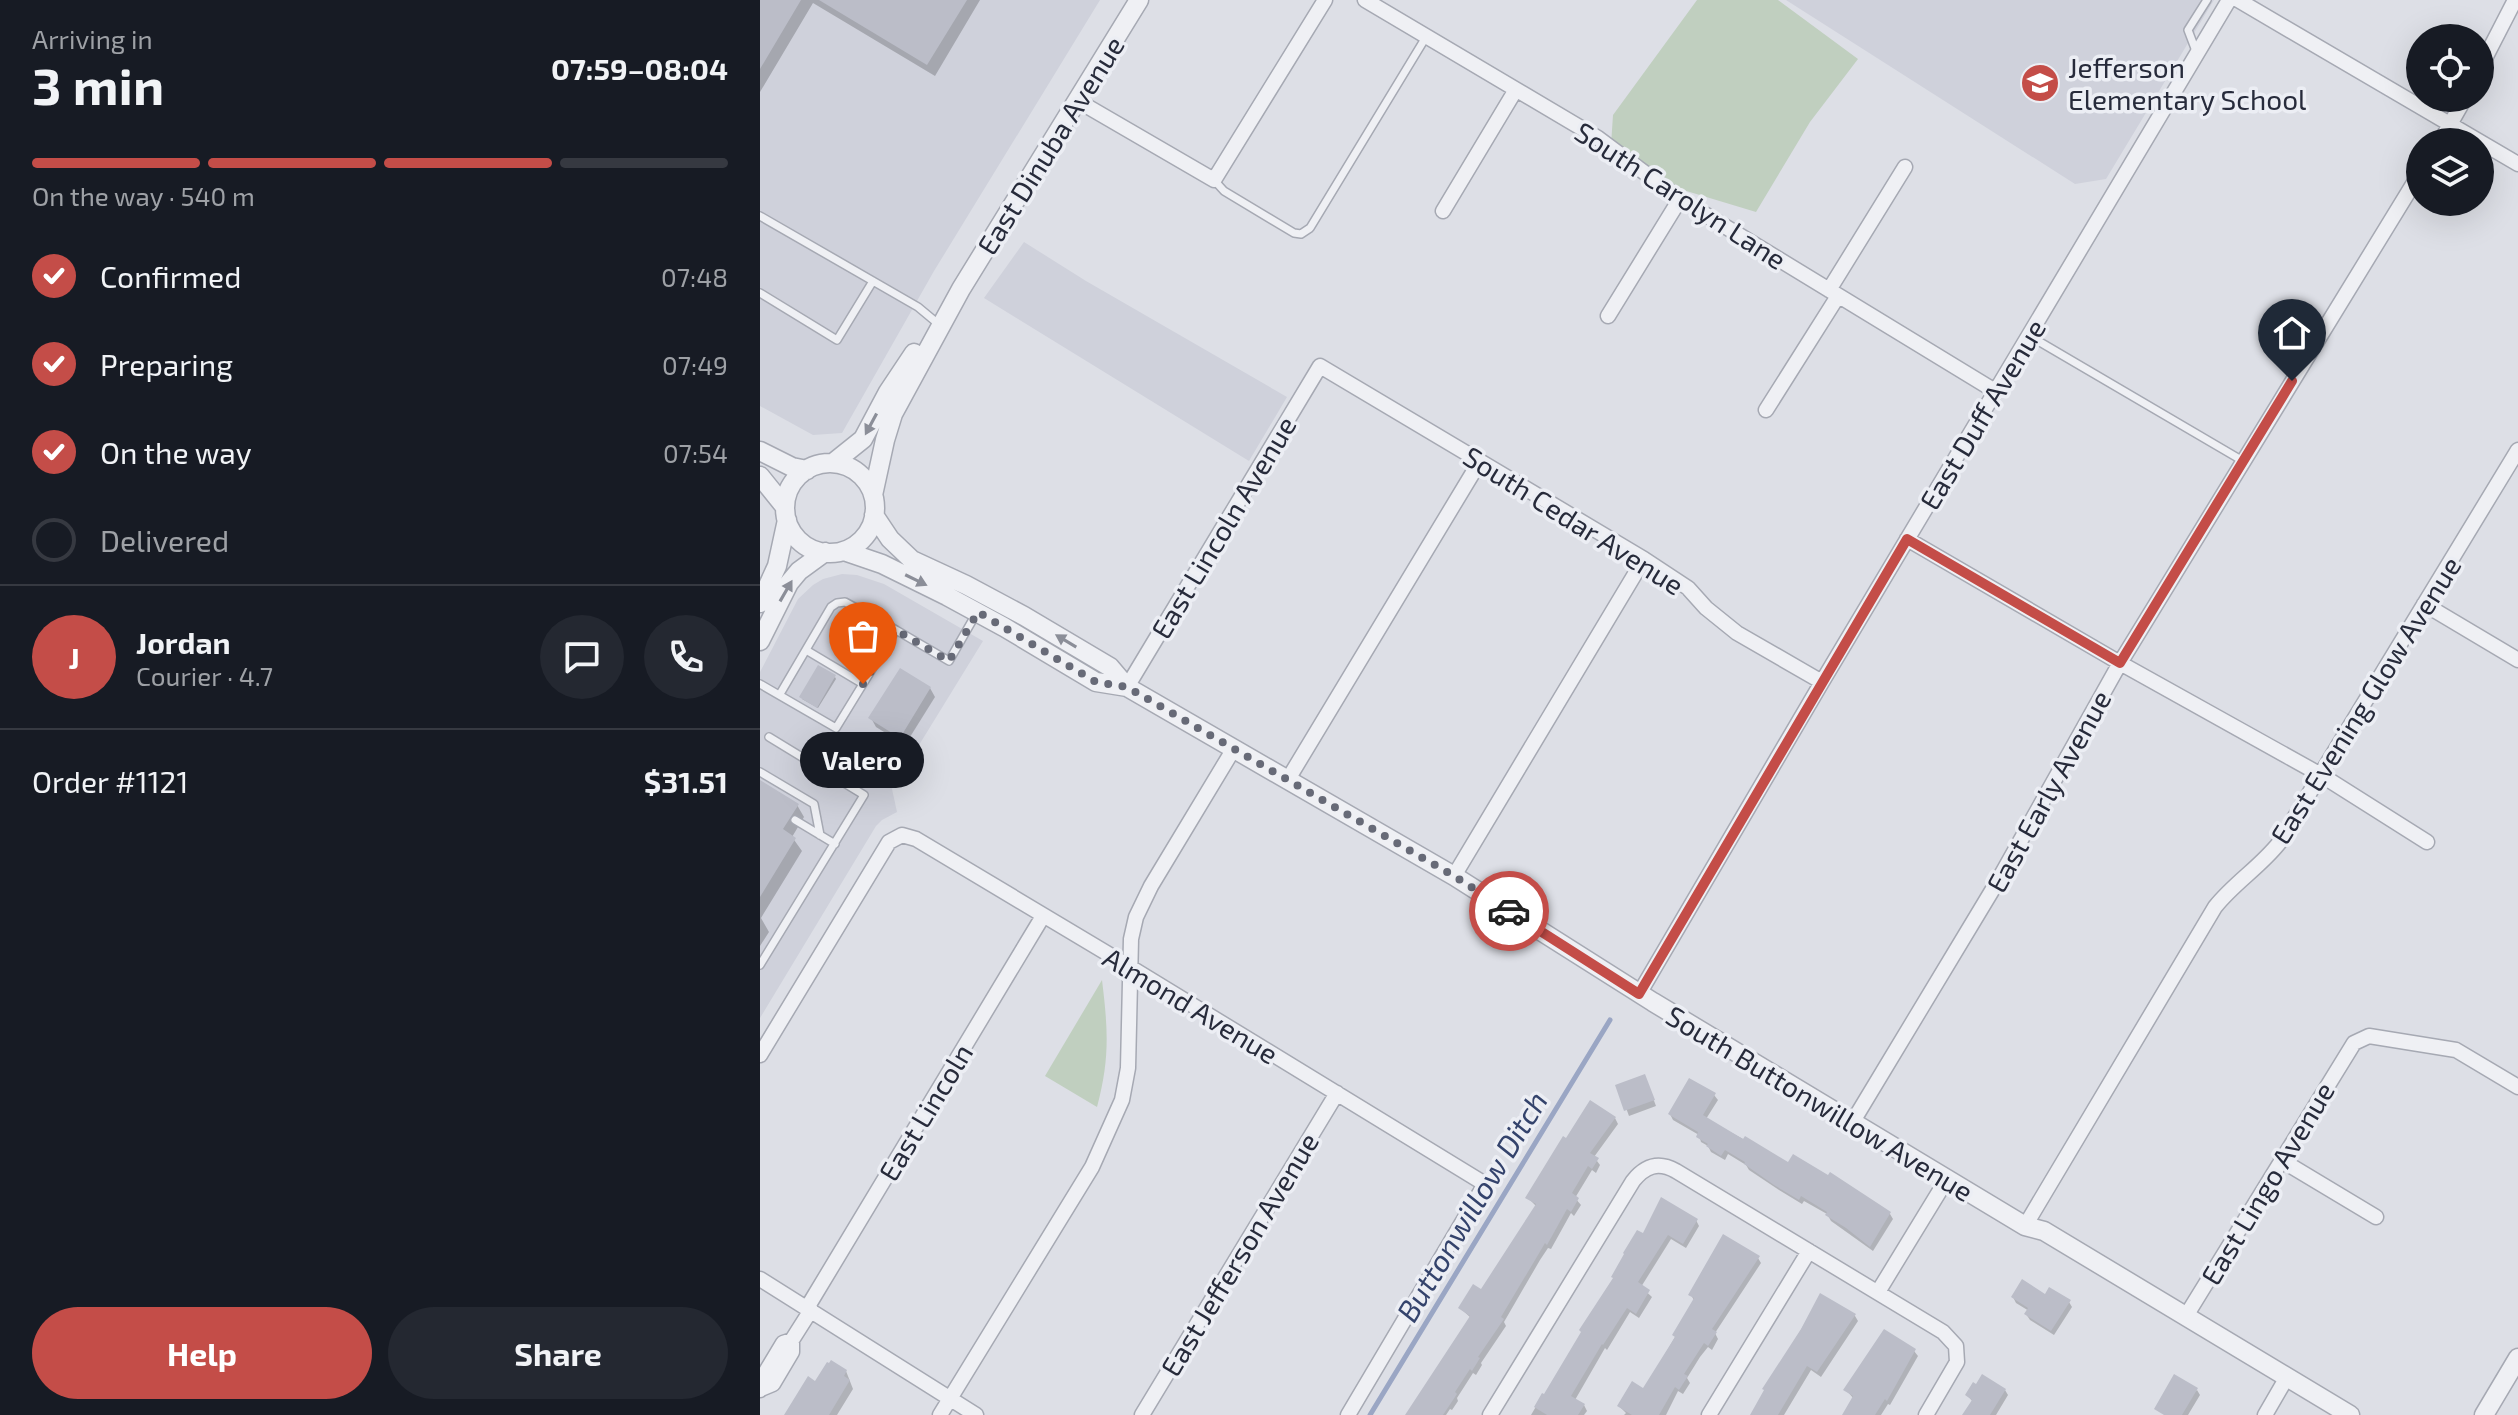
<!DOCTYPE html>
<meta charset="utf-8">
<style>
body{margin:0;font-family:"Exo 2",sans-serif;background:#242831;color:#f1f3f6;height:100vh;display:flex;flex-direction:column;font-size:30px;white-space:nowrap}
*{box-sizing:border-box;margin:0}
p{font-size:26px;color:#9ea1a6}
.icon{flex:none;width:44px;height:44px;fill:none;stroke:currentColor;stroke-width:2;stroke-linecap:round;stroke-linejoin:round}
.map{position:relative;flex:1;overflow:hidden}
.panel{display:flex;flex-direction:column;background:#171b24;width:760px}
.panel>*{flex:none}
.controls{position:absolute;left:1646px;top:24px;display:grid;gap:16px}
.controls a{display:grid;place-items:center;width:88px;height:88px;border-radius:50%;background:#171b24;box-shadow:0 8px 32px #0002;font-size:40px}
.pin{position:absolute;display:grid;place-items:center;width:68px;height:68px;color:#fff;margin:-82px -34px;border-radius:50% 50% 50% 0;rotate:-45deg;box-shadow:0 0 8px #0007}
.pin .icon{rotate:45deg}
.courier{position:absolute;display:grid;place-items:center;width:80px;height:80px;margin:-40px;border:6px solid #c44d48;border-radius:50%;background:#fff;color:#222;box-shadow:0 2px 10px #0007}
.bubble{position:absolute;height:56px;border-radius:28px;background:#171b24;box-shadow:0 8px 32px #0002;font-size:26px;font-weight:700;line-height:56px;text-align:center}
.head em{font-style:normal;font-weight:700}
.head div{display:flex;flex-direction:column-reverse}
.head{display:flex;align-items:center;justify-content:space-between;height:136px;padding:0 32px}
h1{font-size:52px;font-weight:700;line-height:60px}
.bar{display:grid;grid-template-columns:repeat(4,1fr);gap:12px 8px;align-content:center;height:96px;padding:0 32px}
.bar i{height:10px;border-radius:6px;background:#363941}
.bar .active{background:#c44d48}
.bar p{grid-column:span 4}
.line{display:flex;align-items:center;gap:20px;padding:0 32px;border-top:2px solid #363941}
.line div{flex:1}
.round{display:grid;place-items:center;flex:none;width:84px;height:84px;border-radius:42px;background:#242831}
ol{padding:0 32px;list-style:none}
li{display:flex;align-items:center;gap:24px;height:88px}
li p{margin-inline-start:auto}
li .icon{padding:8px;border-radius:50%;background:#c44d48;color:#fff;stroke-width:4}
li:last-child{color:#9ea1a6}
li i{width:44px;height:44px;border:4px solid #363941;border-radius:50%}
.cta{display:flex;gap:16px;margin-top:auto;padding:16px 32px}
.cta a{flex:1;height:92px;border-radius:48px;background:#c44d48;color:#fff;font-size:32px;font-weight:700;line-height:92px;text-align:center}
.cta a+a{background:#242831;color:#f1f3f6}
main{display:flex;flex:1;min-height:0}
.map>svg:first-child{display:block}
.built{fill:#cfd1db}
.grass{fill:#c0cfbf}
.shadow{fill:#0003}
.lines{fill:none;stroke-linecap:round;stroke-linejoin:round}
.stream{stroke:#9aa6c4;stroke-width:5}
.building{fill:#bbbdc8}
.service-casing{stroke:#a6a9b3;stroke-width:10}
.minor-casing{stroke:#a6a9b3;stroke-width:17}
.tertiary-casing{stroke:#a6a9b3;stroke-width:21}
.service{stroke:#eff0f4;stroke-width:7}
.minor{stroke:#eff0f4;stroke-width:14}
.tertiary{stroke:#eff0f4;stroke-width:18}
.oneway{fill:#8b8e98}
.done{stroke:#676a77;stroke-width:8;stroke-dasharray:0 14.4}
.route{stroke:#c44d48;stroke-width:10}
.labels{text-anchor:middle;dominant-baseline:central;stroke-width:7;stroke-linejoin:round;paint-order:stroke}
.poi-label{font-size:28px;fill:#272b3b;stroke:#eceef4;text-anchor:start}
.street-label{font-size:28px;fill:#272b3b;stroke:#eceef4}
.water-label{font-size:30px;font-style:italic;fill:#34436c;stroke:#eceef4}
</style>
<main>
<section class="panel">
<div class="head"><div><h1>3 min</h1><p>Arriving in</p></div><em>07:59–08:04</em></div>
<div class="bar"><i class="active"></i><i class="active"></i><i class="active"></i><i></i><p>On the way · 540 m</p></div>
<ol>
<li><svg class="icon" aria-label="check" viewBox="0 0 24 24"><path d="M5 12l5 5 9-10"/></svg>Confirmed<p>07:48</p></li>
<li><svg class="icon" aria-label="check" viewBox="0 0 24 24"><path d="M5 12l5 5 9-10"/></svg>Preparing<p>07:49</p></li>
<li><svg class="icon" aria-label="check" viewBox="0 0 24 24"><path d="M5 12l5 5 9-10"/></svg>On the way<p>07:54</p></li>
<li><i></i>Delivered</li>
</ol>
<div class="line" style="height:144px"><b class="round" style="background:#c44d48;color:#fff">J</b><div><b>Jordan</b><p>Courier · 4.7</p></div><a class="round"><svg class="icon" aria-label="chat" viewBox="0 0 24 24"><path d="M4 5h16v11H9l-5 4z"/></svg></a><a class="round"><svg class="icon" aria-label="phone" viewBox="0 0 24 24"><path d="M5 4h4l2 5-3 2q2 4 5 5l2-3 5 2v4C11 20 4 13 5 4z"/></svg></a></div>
<div class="line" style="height:104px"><div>Order #1121</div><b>$31.51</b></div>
<div class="cta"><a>Help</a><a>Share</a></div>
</section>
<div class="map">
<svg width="1758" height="1415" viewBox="0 0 1758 1415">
<rect width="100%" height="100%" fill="#dddfe6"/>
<path class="built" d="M0,0H340L174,271L82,433L53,435L0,406Z
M1026,0H1454L1346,179L1315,184Z
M264,242L326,281L527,397L489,461L224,298Z
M82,574L97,575L124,584L223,641L132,789L137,812L122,820L116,826L0,1018V672L38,599L53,585L63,579Z"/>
<path class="grass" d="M937,0H1018L1098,59L1050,122L996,212L890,180L851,145L853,115Z
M342,980C348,1029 350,1059 337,1107L285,1076Z"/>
<path class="shadow" d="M0,0H220L175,76L53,3L0,92Z
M75,677L76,679L58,708L42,699Z
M170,688L175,697L145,745L116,727L111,718Z
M0,782L37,805L44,817L32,837L42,851L1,918L9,932L0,946Z
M887,1082L896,1106L869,1116L858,1086Z
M954,1095L958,1100L946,1119L1029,1164L1130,1214L1133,1219L1113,1251L1071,1221L1067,1214L1044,1201L1042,1204L1019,1190L989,1170L986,1165L968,1154L965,1160L951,1152L948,1146L941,1142L939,1135L913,1120L910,1114Z
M855,1118L858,1124L834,1157L840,1165L836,1173L832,1170L815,1198L821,1205L814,1216L811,1213L791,1249L788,1248L780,1260L744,1322L746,1326L721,1363L722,1365L716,1375L713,1373L697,1398L698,1401L692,1410L690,1409L686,1415H648L711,1318L700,1308L722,1292L776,1206L768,1198L807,1141Z
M936,1220L939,1226L926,1248L911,1239L881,1287L892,1297L879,1318L870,1312L847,1350L845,1348L815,1400L824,1405L827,1411L824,1415H771L781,1398L784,1397L883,1236Z
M998,1258L1001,1263L955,1333L958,1339L952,1350L948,1347L940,1357L927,1378L930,1383L923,1394L918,1391L906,1415H864L866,1413L859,1406L884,1391L935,1302L931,1295Z
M1061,1295L1095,1316L1098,1321L1061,1377L1051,1370L1024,1415H992Z
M1286,1296L1309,1302L1312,1307L1294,1335L1270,1320L1266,1314L1269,1311L1256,1303L1253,1297Z
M1154,1351L1158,1356L1130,1405L1128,1404L1121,1415H1085L1094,1399L1086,1390Z
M86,1371L93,1389L77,1415H28L56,1383Z
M1245,1390L1248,1395L1236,1415H1204L1213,1402L1207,1395Z
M1437,1390L1440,1395L1428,1415H1405Z"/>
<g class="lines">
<path class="stream" d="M610,1415L850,1020"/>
</g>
<path class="building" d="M0,0H41L0,69Z
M59,0H207L167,65Z
M58,665L76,675L57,708L39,697Z
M140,668L171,687L140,738L108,718Z
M0,780L39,804L23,829L36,838L0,897Z
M885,1074L895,1100L864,1111L855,1085Z
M929,1078L956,1093L943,1115L983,1139L985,1136L1028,1162L1033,1154L1068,1175L1070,1172L1131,1212L1110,1247L1086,1228L1065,1215L1067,1212L1041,1196L1039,1200L1014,1185L984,1164L985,1162L965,1150L961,1156L946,1146L948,1144L936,1137L938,1132L908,1114Z
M830,1100L856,1117L830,1153L839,1158L832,1169L828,1166L812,1193L819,1198L811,1212L807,1209L787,1245L785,1243L778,1255L741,1317L744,1319L718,1357L720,1358L712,1371L710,1369L695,1392L697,1394L683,1415H645L710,1316L698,1308L713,1284L721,1289L776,1204L765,1198L803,1136L806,1138Z
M901,1197L938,1219L923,1244L908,1235L878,1282L890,1290L876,1314L867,1308L843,1345L842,1344L811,1396L825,1404L818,1415H787L774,1407L782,1393L784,1394L821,1332L819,1330L853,1278L851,1277L864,1254L863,1253L877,1230L883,1233Z
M963,1234L1000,1256L952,1329L957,1332L948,1346L944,1343L924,1374L928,1376L919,1390L915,1387L899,1415H872L857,1406L872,1381L883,1388L915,1337L912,1335L934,1298L928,1295Z
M1262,1279L1285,1294L1289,1287L1311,1300L1291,1331L1264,1314L1268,1308L1251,1297Z
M1060,1293L1096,1314L1057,1372L1047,1366L1018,1415H990L1004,1390L1002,1389L1041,1329Z
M1124,1329L1156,1349L1127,1401L1125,1399L1115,1415H1082L1093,1396L1083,1390Z
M71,1360L87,1370L84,1376L90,1380L69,1415H24L48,1376L55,1381L67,1362L69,1363Z
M1222,1374L1246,1389L1230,1415H1202L1212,1400L1205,1395L1213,1382L1216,1384Z
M1414,1374L1438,1388L1422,1415H1404L1394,1409Z"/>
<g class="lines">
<g class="service-casing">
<path id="service" d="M1436,51L1428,30L1447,0
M454,180L464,191L534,233L541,234L550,228L666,37
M0,216L158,307L176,322
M0,293L77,340L113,281
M1268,335L1483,461
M46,650L103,684
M0,684L76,728L136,630L189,661L216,614
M20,694L71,607L77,603L85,602L136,630
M0,772L54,804L60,835
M35,820L75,844
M0,965L104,795L9,737"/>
</g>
<g class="minor-casing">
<path id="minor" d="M605,0L838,138L920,199L1235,391
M1478,0L1758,164
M1720,68L1755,0
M318,101L454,180L565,0
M1680,142L1705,98
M683,211L755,91
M1069,290L1145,167
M848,316L920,199
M1006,410L1078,296
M1147,539L1360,663L1561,775L1667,842
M1664,604L1758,660
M367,687L560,366L884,559L928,588L946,608L977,633L1062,682
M527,781L720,461
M694,876L884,559
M879,994L1062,682L1469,0
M0,1055L129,842L142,835L156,839L370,967L725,1184L588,1415
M1092,1123L1239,879L1360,663L1660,173
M1521,1160L1616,1217
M1265,1226L1455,907C1474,883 1500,867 1519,843L1758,450
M0,1279L216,1415
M1118,1292L1187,1179
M47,1308L283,916
M1426,1316L1594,1043L1609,1036L1696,1050L1758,1087
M1,1389L13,1384L32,1352V1340
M0,1390L2,1378L23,1343L32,1340L51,1310
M180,1415L332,1167L362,1100L368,1068L371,939L376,917L391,886L473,750
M382,1415L577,1093
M730,1415L873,1181C885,1166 898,1161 916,1171L1183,1332L1196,1346L1197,1362L1166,1415
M949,1415L1049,1251
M1505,1415L1527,1377"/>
</g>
<g class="tertiary-casing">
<path id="tertiary" d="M0,451L32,467L47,470
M73,463L103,439L128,392L154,353
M25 508a45 45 0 1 1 90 0a45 45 0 1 1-90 0Z
M0,476L25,507
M113,495L125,440L133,414L201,289L379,0
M114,515L130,539L152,560L206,585L264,616L350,667L367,687L694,876L893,1002L1265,1226L1284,1231L1590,1415
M84,551L122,564L187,596L244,627L336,682L367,687
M0,603L17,566L27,520
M0,641L29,583L39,571L65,552
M1724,1415L1758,1358"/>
</g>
<use href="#service" class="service"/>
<use href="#minor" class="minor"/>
<use href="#tertiary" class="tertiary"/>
</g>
<defs><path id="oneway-solid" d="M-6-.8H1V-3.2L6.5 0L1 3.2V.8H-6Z" transform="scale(2)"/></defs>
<g class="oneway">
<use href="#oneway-solid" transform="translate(111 424) rotate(118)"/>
<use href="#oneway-solid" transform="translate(156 580) rotate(26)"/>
<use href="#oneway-solid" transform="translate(26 591) rotate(-60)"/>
<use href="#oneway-solid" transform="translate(306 641) rotate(-149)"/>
</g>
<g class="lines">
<path class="done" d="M103,684L136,630L189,661L218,612L336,682L367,687L694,876L749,911"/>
<path class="route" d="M749,911L879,994L1147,539L1360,663L1532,381"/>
</g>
<defs>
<g id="school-disc" transform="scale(2)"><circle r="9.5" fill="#c44d48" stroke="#eceef4"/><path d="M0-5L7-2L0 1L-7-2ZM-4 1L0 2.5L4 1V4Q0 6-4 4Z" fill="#fff"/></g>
</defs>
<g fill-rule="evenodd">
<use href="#school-disc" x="1280" y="83"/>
</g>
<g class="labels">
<g class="poi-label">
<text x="1308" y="67">Jefferson<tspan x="1308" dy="32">Elementary School</tspan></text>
</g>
<g class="street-label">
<text transform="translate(290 145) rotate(-58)">East Dinuba Avenue</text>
<text transform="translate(921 195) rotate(33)">South Carolyn Lane</text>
<text transform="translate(1222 414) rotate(-59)">East Duff Avenue</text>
<text transform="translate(814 520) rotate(32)">South Cedar Avenue</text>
<text transform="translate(463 527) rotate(-59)">East Lincoln Avenue</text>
<text transform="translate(1605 700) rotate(-58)">East Evening Glow Avenue</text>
<text transform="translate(1288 791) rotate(-61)">East Early Avenue</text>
<text transform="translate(431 1005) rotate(31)">Almond Avenue</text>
<text transform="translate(1060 1103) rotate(31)">South Buttonwillow Avenue</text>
<text transform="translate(165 1112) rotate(-59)">East Lincoln</text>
<text transform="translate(1507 1183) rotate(-59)">East Lingo Avenue</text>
<text transform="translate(479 1254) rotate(-59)">East Jefferson Avenue</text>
</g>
<g class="water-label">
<text transform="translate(711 1206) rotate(-59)">Buttonwillow Ditch</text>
</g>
</g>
</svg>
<div class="controls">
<a><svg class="icon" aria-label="locate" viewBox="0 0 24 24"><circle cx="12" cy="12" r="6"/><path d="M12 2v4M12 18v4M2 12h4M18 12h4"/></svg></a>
<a><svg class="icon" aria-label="layers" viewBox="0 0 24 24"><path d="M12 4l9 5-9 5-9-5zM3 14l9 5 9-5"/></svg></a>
</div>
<div class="pin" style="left:103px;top:684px;background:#ea580c"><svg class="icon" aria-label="bag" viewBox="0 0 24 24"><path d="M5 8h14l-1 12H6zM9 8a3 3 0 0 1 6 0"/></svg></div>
<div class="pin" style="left:1532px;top:381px;background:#1f2937"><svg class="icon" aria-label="home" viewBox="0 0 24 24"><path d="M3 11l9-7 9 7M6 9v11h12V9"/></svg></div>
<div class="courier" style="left:749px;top:911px"><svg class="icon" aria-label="car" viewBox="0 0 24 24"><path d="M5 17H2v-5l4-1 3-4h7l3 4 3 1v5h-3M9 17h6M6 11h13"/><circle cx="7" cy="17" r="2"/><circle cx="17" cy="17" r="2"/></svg></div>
<div class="bubble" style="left:40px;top:732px;width:124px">Valero</div>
</div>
</main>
